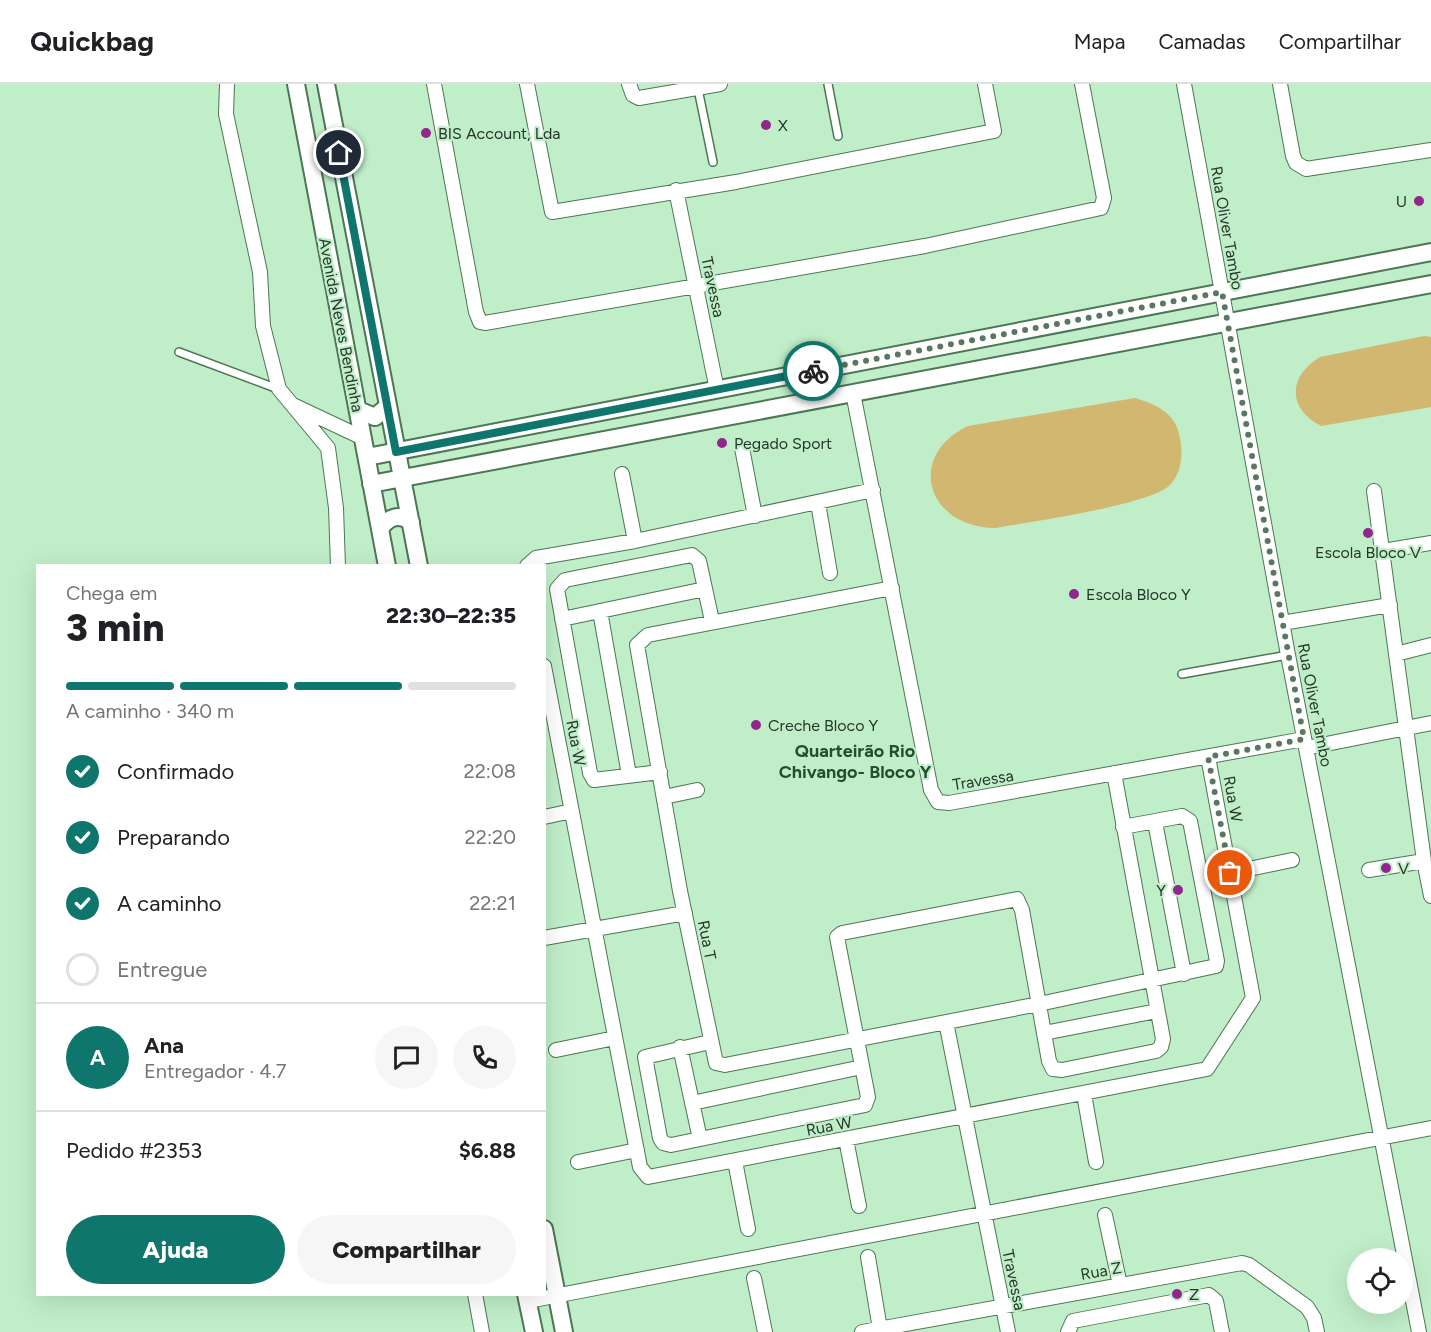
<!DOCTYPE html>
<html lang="pt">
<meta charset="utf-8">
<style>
body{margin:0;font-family:Figtree,sans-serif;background:#f6f6f6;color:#202124;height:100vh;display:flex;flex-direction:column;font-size:22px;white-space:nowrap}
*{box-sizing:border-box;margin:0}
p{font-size:20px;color:#757577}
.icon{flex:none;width:33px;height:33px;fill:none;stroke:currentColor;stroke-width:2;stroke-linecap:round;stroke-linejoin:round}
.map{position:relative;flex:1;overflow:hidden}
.side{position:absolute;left:36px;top:480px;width:510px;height:732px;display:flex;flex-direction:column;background:#fff;border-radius:0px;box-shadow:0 6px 24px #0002}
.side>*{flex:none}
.tools{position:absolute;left:1347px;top:1164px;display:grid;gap:12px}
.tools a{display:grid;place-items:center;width:66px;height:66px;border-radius:50%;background:#fff;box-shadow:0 6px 24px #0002;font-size:30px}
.pin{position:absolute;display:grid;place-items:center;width:51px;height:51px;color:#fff;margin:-26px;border:3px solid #fff;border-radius:50%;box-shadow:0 2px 6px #0007}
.courier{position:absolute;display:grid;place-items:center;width:60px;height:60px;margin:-30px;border:4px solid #0f766e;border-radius:50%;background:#fff;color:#222;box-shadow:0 2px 8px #0007}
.headline em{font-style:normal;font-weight:800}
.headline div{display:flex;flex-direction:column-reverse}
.headline{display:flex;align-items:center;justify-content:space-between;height:102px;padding:0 30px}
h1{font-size:39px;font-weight:800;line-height:45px}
.bar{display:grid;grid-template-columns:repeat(4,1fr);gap:9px 6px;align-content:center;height:72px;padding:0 30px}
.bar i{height:8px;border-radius:4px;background:#e0e0e0}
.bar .selected{background:#0f766e}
.bar p{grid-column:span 4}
.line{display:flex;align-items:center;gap:15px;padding:0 30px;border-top:2px solid #e0e0e0}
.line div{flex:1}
.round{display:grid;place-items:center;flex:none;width:63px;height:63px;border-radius:32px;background:#f6f6f6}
ol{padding:0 30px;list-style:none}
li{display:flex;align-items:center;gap:18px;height:66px}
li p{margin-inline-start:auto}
li .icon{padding:6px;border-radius:50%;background:#0f766e;color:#fff;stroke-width:4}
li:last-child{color:#757577}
li i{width:33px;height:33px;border:3px solid #e0e0e0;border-radius:50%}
.button{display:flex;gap:12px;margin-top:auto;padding:12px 30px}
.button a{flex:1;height:69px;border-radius:36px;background:#0f766e;color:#fff;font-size:24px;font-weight:800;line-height:69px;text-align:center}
.button a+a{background:#f6f6f6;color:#202124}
header{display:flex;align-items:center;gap:36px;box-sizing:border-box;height:84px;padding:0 30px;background:#fff;border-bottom:2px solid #e0e0e0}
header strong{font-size:28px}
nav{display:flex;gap:33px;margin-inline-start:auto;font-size:21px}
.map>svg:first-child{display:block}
.pitch{fill:#d2b770}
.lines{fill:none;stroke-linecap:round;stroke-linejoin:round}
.service-casing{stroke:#4c7654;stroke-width:10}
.minor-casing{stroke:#4c7654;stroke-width:16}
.tertiary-casing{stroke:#4c7654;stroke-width:20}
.service{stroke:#fff;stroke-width:7}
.minor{stroke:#fff;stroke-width:14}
.tertiary{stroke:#fff;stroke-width:16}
.done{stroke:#5b7761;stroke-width:6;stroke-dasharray:0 10.8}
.route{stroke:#0f766e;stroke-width:8}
.poi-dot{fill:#90278c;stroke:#c0eec8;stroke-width:2}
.labels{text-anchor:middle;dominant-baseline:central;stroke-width:4.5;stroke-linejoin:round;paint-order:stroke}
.poi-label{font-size:16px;fill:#253729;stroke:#c0eec8;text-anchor:start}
.street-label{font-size:16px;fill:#253729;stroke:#c0eec8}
.neighbourhood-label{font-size:18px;font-weight:bold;fill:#254e2f;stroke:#c0eec8}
</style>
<header>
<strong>Quickbag</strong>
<nav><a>Mapa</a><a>Camadas</a><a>Compartilhar</a></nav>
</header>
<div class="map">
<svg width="1431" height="1248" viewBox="0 0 1431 1248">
<rect width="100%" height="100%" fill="#c0eec8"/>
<path class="pitch" d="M1424,252L1431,253V323L1321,342C1287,324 1288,292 1320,273Z
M1135,314C1156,320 1176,329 1180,354C1183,370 1182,388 1170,401C1151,421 1028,438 996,444C927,444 905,372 968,342Z"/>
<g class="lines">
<g class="service-casing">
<path id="service" d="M828,0L838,52
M698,5L713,78
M179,268L278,305
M1182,590L1288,571"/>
</g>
<g class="minor-casing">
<path id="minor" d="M227,0L226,30L260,188L263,242L279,305L328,364L336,424L338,482
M434,0L476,228L480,238L485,239L925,162L1101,124L1104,114L1082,0
M527,0L552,128L736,98L994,47L985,0
M629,0L633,11L639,14L720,0
M1184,0L1288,571L1419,1248
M1280,0L1293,72L1296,79L1306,85L1431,66
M676,106L717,306
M853,309L931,706L938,718L949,719L1304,655
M293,321L363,354
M742,364L755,432
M622,390L635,457
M1374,407L1424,777L1431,812
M818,419L830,489
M1383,467L1431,459
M527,482L536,474L635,457L873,406
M892,504L648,551L637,561L680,807L716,979L725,981L1039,920L1216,882L1217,877L1190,737L1182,732L1123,743
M600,527L629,691
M562,535L705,505
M1282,539L1390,521
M1396,570L1431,561
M544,582L640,1083L648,1093L1207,985L1253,914L1208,673
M1306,664L1431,639
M660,688L594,696L590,689L557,505L565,496L692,471L699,477L712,537
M664,713L697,706
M544,733L572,727
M1155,738L1184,890
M1369,786L1424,777
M1230,789L1292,776
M544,854L685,829
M946,938L1008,1248
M1044,949L1157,927
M710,958L645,973L660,1054L663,1059L671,1061L865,1021L868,1013L837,853L842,849L1017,815L1022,826L1049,977L1053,985L1062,986L1156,967L1161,963L1163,955L1114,689
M680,963L700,1055
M556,966L615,954
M1084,1010L1096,1078
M692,1019L862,983
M846,1055L859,1122
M735,1077L748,1145
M578,1078L637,1066
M1105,1131L1120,1201
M868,1173L880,1245
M754,1194L765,1248
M475,1210L482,1248
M528,1217L1431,1044
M862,1248L1242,1179L1249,1181L1307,1223L1314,1234L1317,1248
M1068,1248L1073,1237L1209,1211L1216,1217L1222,1248"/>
</g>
<g class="tertiary-casing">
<path id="tertiary" d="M296,0L387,482
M326,0L419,482
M358,326L375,333L387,323
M367,373L1431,168
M371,400L1431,200
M380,445C388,433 399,429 411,438
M544,1145L564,1248
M526,1210L534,1248"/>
</g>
<use href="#service" class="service"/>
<use href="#minor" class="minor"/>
<use href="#tertiary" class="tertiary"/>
</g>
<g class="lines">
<path class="done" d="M813,287L1222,208L1304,655L1208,673L1230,789"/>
<path class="route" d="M339,69L396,368L813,287"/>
</g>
<g class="poi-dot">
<circle cx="766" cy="41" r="6"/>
<circle cx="426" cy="49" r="6"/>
<circle cx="1419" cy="117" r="6"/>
<circle cx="722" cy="359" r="6"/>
<circle cx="1368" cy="449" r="6"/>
<circle cx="1074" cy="510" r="6"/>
<circle cx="756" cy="641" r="6"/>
<circle cx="1386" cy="784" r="6"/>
<circle cx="1178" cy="806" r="6"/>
<circle cx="1177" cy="1210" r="6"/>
</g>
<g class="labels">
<g class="poi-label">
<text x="778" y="41">X</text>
<text x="438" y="49">BIS Account, Lda</text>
<text x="1407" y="117" text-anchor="end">U</text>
<text x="734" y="359">Pegado Sport</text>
<text x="1368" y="468" text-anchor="middle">Escola Bloco V</text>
<text x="1086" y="510">Escola Bloco Y</text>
<text x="768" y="641">Creche Bloco Y</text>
<text x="1398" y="784">V</text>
<text x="1166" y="806" text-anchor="end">Y</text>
<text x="1189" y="1210">Z</text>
</g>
<g class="street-label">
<text transform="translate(1227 144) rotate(80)">Rua Oliver Tambo</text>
<text transform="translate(713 203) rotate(78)">Travessa</text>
<text transform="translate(341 241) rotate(79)">Avenida Neves Bendinha</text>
<text transform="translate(1315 621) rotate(79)">Rua Oliver Tambo</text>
<text transform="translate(576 659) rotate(79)">Rua W</text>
<text transform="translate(983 696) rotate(-9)">Travessa</text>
<text transform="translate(1233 715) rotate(80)">Rua W</text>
<text transform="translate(707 856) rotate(79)">Rua T</text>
<text transform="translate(829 1042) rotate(-11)">Rua W</text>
<text transform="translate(1101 1187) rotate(-10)">Rua Z</text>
<text transform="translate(1014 1196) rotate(78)">Travessa</text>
</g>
<g class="neighbourhood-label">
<text x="855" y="667">Quarteirão Rio<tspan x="855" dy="21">Chivango- Bloco Y</tspan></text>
</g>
</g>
</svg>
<div class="tools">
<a><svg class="icon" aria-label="locate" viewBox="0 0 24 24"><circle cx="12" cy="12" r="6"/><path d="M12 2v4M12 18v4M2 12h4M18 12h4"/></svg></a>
</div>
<div class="pin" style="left:1230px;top:789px;background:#ea580c"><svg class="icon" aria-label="bag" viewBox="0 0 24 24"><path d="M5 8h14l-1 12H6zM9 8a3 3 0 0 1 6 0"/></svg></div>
<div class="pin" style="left:339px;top:69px;background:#1f2937"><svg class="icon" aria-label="home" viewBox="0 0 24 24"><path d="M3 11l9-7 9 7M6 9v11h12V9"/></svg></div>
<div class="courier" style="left:813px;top:287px"><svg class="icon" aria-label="bike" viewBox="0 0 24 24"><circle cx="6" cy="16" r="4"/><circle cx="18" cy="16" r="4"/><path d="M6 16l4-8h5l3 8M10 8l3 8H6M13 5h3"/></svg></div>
<section class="side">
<div class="headline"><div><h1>3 min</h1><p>Chega em</p></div><em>22:30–22:35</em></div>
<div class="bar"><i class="selected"></i><i class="selected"></i><i class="selected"></i><i></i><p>A caminho · 340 m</p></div>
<ol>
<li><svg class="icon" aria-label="check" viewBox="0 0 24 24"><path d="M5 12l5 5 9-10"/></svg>Confirmado<p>22:08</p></li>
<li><svg class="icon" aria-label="check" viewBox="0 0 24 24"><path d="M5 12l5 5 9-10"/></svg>Preparando<p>22:20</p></li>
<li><svg class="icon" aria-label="check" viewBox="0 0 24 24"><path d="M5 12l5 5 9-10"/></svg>A caminho<p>22:21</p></li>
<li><i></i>Entregue</li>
</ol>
<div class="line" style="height:108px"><b class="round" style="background:#0f766e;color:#fff">A</b><div><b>Ana</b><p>Entregador · 4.7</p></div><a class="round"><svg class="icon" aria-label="chat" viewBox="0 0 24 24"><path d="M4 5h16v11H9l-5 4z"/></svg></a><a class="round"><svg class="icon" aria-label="phone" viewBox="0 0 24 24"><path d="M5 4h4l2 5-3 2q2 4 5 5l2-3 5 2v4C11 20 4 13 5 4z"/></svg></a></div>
<div class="line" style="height:78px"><div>Pedido #2353</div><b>$6.88</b></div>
<div class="button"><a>Ajuda</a><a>Compartilhar</a></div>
</section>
</div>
